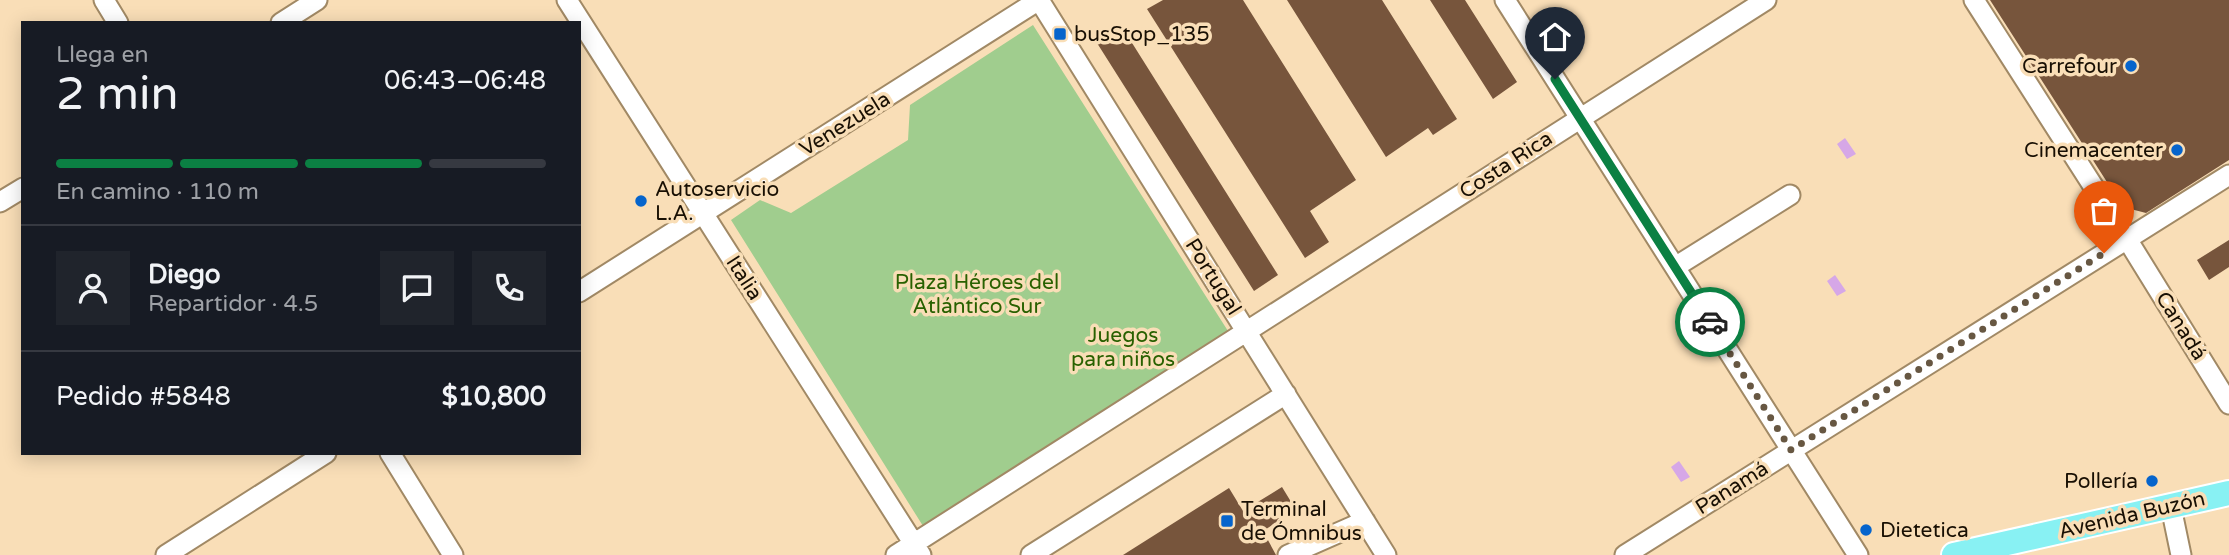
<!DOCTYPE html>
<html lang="es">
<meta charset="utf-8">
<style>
body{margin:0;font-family:"Varela Round",sans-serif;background:#20242c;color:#f1f3f6;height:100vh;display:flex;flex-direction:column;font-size:26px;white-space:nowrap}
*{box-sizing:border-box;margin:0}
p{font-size:23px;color:#9ea1a6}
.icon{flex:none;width:38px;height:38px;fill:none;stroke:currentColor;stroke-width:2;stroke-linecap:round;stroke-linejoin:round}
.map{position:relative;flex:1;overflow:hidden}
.sheet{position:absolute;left:21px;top:21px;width:560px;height:434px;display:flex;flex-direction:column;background:#171b24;border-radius:0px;box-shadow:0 4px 18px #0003}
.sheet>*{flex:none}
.pin{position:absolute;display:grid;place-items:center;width:60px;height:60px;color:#fff;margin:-72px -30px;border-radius:50% 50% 50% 0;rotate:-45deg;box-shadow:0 0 7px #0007}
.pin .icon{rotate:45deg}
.courier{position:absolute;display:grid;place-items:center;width:70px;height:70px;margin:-35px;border:5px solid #0b8043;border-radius:50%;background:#fff;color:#222;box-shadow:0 2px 9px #0007}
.headline em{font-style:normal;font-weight:600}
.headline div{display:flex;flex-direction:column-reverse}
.headline{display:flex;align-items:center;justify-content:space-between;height:119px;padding:0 35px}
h1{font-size:46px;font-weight:600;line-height:52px}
.bar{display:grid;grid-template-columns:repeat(4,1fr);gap:10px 7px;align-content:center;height:84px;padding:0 35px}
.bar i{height:9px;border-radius:5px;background:#363941}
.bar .on{background:#0b8043}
.bar p{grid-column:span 4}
.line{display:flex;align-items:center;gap:18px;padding:0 35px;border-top:2px solid #363941}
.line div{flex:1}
.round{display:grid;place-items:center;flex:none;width:74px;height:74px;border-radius:0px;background:#20242c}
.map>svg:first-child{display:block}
.green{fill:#a0cd8e}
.water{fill:#d6a7e7}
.building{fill:#77553c}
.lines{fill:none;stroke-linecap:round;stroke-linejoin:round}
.minor-casing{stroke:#a18965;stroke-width:23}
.major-casing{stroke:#fff;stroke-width:28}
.minor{stroke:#fff;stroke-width:19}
.major{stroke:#88f1f3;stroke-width:24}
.done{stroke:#675742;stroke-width:7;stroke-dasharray:0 12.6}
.route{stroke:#0b8043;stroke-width:9}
.poi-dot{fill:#0664cc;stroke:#f9deb7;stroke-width:2.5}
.labels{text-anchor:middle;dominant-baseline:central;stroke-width:7;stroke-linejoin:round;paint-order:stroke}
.poi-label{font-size:21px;fill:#180f03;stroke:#f9deb7;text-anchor:start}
.street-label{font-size:21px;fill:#180f03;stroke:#f9deb7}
.park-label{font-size:21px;fill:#296100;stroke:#f9deb7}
</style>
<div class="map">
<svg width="2229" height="555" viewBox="0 0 2229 555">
<rect width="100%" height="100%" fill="#f9deb7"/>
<path class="green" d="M1033,25L1228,331L923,526L731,220L760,200L791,213L908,140L910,105Z"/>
<path class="water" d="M1845,138L1856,154L1847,159L1837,144Z
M1835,275L1846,291L1837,296L1827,281Z
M1679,461L1690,477L1681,482L1671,467Z"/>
<path class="building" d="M1163,0H1243L1356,180L1310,211L1329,242L1305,258L1147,9Z
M1287,0H1382L1457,119L1433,135L1428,128L1386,157Z
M1430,0H1465L1517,82L1493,99Z
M1990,0H2229V160L2146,213L2123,207Z
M1122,27L1278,275L1254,291L1097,43Z
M2229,240V267L2209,280L2197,260Z
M1282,487L1296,510L1263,531L1276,555H1123L1229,488L1243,511Z"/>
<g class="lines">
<g class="minor-casing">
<path id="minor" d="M104,0L118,23
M567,0L921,555
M1039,0L1386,555
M1505,0L1858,555
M1974,0L2127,239L2229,404
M281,23L317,0
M0,202L23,188
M1675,267L1790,195
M579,292L1039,0
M390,453L453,555
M2171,507L2181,555
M166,555L326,453
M896,555L1766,0
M1031,555L1286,394
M1288,555L1365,521
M1625,555L2229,175"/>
</g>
<g class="major-casing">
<path id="major" d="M1954,555L2229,493"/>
</g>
<use href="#minor" class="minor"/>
<use href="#major" class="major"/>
</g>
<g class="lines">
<path class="done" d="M1710,322L1791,450L2104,253"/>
<path class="route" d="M1555,79L1710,322"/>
</g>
<g class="poi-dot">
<rect x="1053" y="27" width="14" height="14" rx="3.5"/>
<circle cx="2131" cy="66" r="7"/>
<circle cx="2177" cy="150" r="7"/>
<circle cx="641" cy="201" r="7"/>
<circle cx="2152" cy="481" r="7"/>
<rect x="1220" y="514" width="14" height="14" rx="3.5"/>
<circle cx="1866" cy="530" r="7"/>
</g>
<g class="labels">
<g class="poi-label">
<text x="1074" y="34">busStop_135</text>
<text x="2117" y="66" text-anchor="end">Carrefour</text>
<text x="2163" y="150" text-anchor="end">Cinemacenter</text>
<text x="655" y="189">Autoservicio<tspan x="655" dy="24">L.A.</tspan></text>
<text x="2138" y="481" text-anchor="end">Pollería</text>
<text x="1241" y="509">Terminal<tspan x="1241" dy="24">de Ómnibus</tspan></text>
<text x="1880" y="530">Dietetica</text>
</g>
<g class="street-label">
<text transform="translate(845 124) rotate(-32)">Venezuela</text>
<text transform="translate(1506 165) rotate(-33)">Costa Rica</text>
<text transform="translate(1213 277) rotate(58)">Portugal</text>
<text transform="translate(744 278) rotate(57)">Italia</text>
<text transform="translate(2181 326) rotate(58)">Canadá</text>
<text transform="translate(1732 488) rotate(-32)">Panamá</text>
<text transform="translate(2132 515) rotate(-13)">Avenida Buzón</text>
</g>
<g class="park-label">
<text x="977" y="282">Plaza Héroes del<tspan x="977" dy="24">Atlántico Sur</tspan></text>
<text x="1123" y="335">Juegos<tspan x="1123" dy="24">para niños</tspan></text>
</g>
</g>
</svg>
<div class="pin" style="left:2104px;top:253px;background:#ea580c"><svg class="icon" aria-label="bag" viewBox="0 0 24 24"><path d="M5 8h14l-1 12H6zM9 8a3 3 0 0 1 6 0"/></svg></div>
<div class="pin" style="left:1555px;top:79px;background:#1f2937"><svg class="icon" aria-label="home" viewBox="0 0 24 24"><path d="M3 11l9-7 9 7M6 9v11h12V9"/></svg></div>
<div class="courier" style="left:1710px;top:322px"><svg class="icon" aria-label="car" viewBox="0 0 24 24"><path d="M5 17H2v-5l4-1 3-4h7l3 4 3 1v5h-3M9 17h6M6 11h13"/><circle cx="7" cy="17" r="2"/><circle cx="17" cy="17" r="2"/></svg></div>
<section class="sheet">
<div class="headline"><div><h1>2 min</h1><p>Llega en</p></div><em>06:43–06:48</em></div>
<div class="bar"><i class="on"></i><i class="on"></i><i class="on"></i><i></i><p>En camino · 110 m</p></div>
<div class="line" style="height:126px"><a class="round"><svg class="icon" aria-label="person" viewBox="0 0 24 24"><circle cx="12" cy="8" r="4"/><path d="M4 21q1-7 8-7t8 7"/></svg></a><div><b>Diego</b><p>Repartidor · 4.5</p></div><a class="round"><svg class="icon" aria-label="chat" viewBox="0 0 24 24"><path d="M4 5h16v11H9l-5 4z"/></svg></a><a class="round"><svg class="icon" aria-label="phone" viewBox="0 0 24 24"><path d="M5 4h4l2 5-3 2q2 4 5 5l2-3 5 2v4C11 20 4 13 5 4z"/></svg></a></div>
<div class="line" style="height:91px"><div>Pedido #5848</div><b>$10,800</b></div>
</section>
</div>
